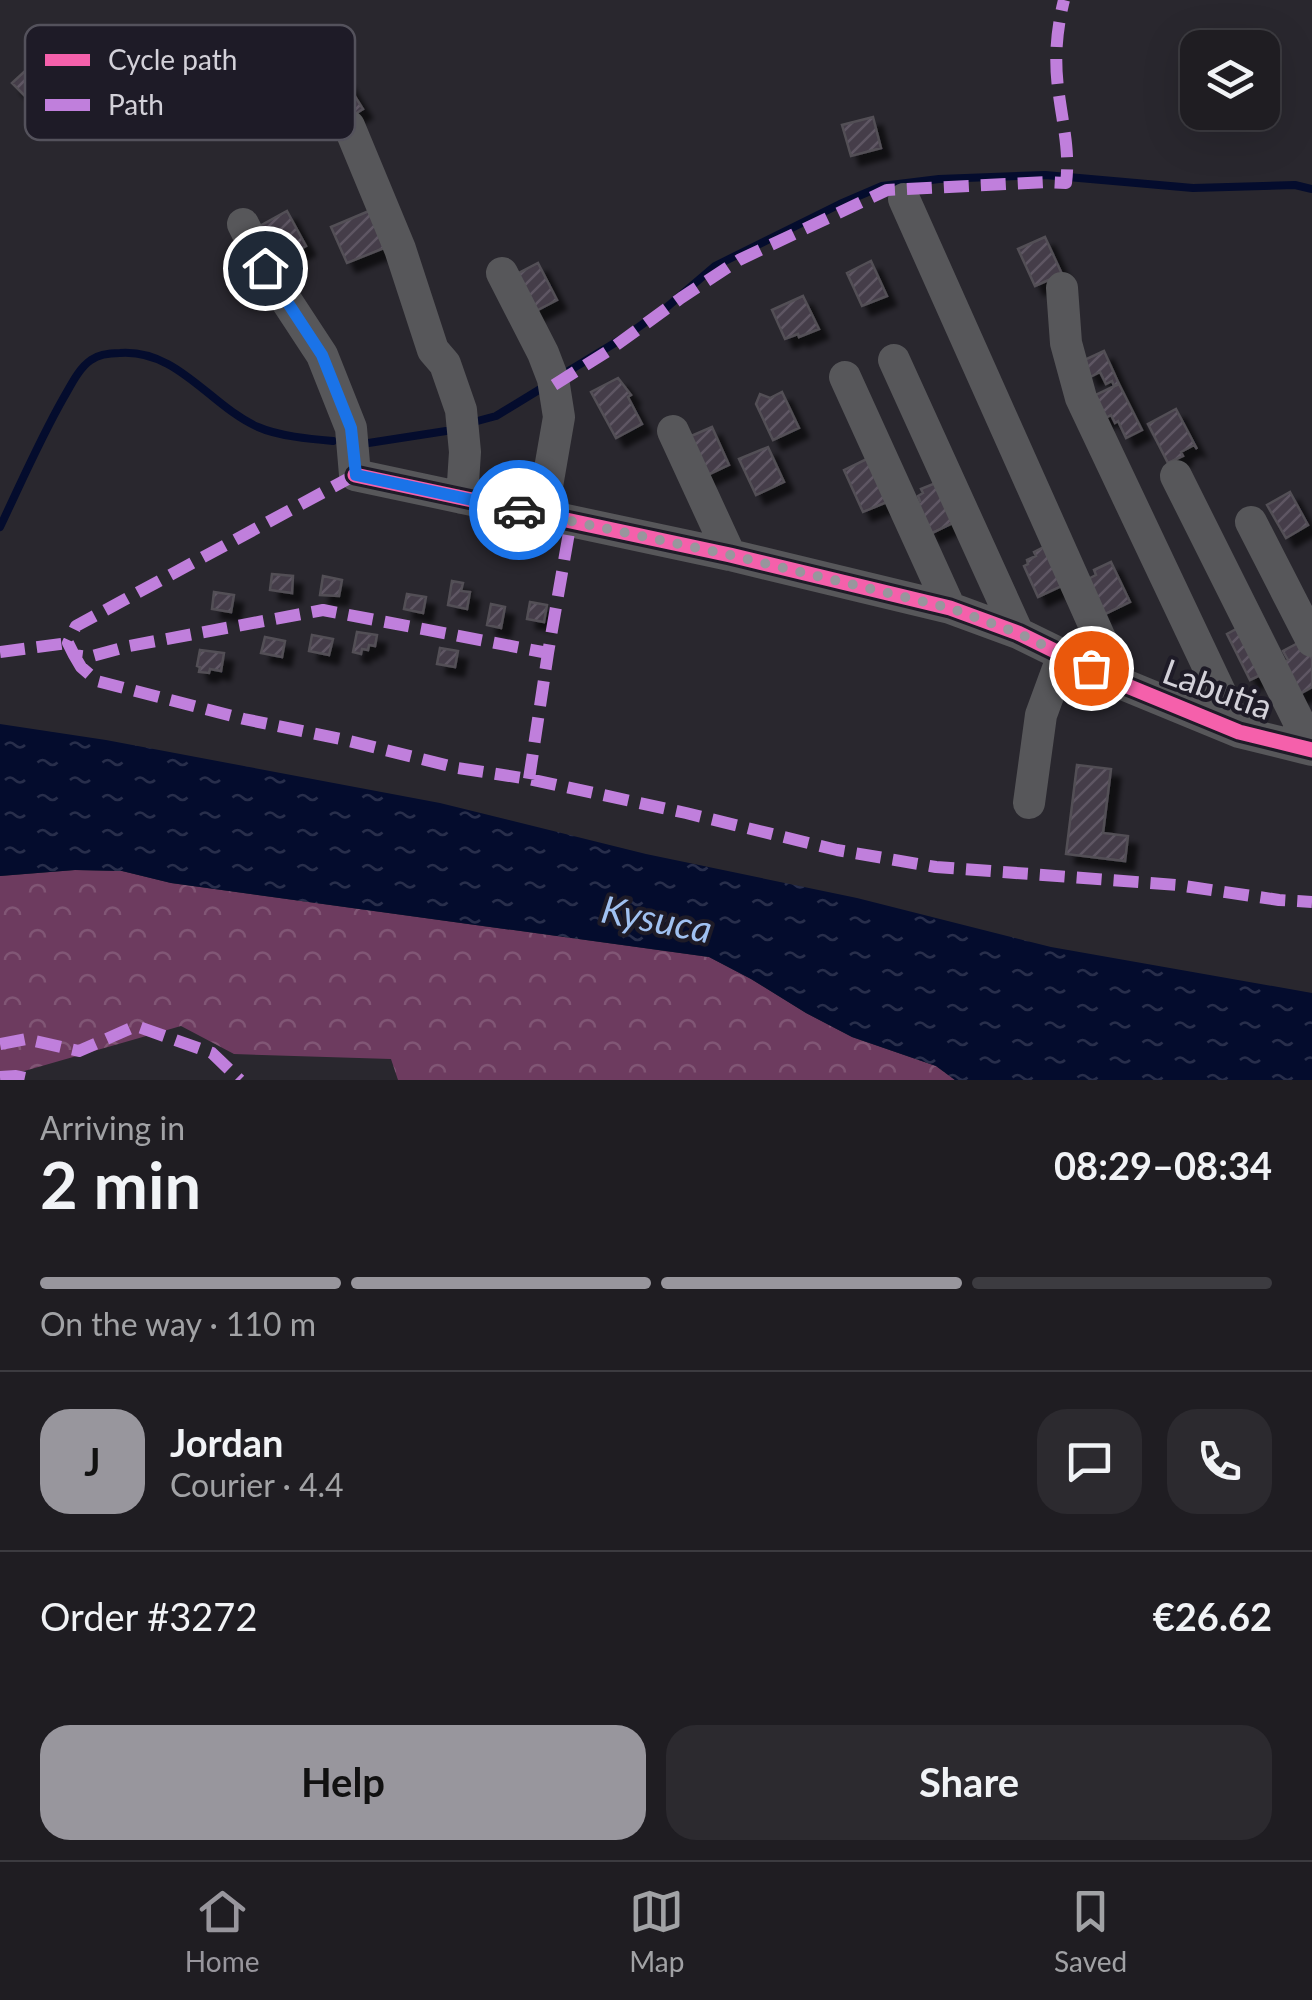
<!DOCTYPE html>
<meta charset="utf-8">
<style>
body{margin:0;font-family:Lato,sans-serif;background:#2c2a2f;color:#f1f3f6;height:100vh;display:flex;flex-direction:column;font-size:38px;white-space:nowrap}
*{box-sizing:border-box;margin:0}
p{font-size:32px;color:#a1a2a5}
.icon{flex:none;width:55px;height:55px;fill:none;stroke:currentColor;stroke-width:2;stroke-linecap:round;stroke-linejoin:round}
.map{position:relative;height:1080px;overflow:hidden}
.details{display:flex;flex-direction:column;background:#1f1d22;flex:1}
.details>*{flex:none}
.controls{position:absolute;left:1180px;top:30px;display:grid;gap:20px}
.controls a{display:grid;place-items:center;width:100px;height:100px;border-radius:20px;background:#1f1d22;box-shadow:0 10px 40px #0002,0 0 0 2px #3c3b40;font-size:50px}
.pin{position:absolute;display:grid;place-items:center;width:85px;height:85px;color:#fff;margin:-42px;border:5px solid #fff;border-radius:50%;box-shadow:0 2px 10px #0007}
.courier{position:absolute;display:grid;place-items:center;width:100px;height:100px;margin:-50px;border:8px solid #1a73e8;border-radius:50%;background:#fff;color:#222;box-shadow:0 2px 12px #0007}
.overview em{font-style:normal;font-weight:700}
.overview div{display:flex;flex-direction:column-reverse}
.overview{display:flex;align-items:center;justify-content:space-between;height:170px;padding:0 40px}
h1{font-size:65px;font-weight:700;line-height:75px}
.bar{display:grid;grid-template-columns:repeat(4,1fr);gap:15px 10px;align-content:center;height:120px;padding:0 40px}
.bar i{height:12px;border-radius:8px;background:#3c3b40}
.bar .active{background:#98969d}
.bar p{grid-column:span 4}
.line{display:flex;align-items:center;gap:25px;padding:0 40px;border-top:2px solid #3c3b40}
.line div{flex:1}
.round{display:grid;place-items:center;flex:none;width:105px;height:105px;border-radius:30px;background:#2c2a2f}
.cta{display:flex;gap:20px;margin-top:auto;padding:20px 40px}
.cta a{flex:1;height:115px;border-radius:30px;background:#98969d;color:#111;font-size:40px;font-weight:700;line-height:115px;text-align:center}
.cta a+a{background:#2c2a2f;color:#f1f3f6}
.menu{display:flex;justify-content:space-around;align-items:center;height:140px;border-top:2px solid #3c3b40;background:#1f1d22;font-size:28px;color:#a1a2a5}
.menu a{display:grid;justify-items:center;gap:5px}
.menu .active{color:#98969d}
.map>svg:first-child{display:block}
.forest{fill:url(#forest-crowns)}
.water{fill:url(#water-ripples)}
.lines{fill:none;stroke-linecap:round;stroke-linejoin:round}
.stream{stroke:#040c2d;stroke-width:8}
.building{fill:url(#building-hatch);stroke:#535056;stroke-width:2.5;filter:url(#shadow)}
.minor{stroke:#57575a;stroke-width:32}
.quiet{stroke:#c07fdc;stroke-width:12;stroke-dasharray:25 12;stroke-linecap:butt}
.cycleway-casing{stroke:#1e1b27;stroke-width:21}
.cycleway{stroke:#f560ab;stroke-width:15}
.done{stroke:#98969d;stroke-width:10;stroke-dasharray:0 18}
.route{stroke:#1a73e8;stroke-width:12}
.labels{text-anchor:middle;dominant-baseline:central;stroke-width:8;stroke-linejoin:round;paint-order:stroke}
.street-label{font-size:35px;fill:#d3d1d9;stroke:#1e1b27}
.water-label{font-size:38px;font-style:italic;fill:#a0c1f1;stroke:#1e1b27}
.key{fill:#1e1b27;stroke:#54525c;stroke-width:2.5}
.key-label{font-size:28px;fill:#d3d1d9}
</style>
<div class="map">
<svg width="1312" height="1080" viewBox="0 0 1312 1080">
<defs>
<pattern id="forest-crowns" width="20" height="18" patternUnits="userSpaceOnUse" patternTransform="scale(2.5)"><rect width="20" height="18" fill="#6d3b5f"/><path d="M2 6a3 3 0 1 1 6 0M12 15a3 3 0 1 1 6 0" fill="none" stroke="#815675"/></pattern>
<pattern id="water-ripples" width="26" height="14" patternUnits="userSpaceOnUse" patternTransform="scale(2.5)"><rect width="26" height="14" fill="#040c2d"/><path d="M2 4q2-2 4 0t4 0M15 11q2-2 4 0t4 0" fill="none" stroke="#282e4b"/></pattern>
<pattern id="building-hatch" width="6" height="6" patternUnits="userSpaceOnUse" patternTransform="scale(2.5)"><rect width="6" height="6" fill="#443c49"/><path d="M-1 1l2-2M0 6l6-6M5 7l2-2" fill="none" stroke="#5e5763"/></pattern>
<filter id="shadow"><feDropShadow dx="9" dy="9" stdDeviation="2.5" flood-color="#0009"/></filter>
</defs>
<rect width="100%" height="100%" fill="#29272e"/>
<path class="forest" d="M75,870L122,871L171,883L709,957L751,979L806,1013L852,1037L936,1066L955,1080H398L391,1059L234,1054L181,1026L0,1078V876Z"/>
<path class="water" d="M0,724L106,740L440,803L646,854L857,898L1051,947L1312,993V1080H955L936,1066L852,1037L806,1013L751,979L709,957L171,883L122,871L75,870L0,876Z"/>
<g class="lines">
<path class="stream" d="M562,375L623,338L667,307L715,266L840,204L882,186L939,179L1045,175L1193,188L1295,185L1312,189
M470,423L496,416L542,388
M362,444L446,431
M0,527C21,483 40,439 64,397C71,385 79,368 91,360C99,354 111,353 120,353C178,349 210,406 258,427C278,436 310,439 333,441"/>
</g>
<path class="building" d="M24,72L44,93L32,103L12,83Z
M344,79L363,109L332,128L314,97Z
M873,117L881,148L851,156L842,125Z
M287,211L306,246L277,262L258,227Z
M369,211L384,248L347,263L331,227Z
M1045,237L1062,274L1035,286L1018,249Z
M871,261L887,296L862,306L847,273Z
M538,263L557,300L530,314L511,277Z
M803,296L819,329L799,337L798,334L785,339L772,310Z
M1104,351L1119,384L1114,386L1112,381L1106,384L1100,372L1090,377L1082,361Z
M618,378L631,395L628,397L642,424L616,438L591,392Z
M1119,384L1142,430L1126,438L1118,421L1115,423L1111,415L1102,420L1091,397Z
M782,392L799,428L773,440L756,404L760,394L770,398Z
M1176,409L1197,449L1194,445L1181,452L1183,456L1168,463L1148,424Z
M712,427L729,465L699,479L682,440Z
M768,447L784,482L756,495L739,459Z
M873,456L894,499L863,512L844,470Z
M938,482L957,521L930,534L915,503L920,501L918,496L923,493L921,489Z
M1290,492L1308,525L1286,538L1267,505Z
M1048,545L1066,584L1038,597L1024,566L1028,564L1027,560L1036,556L1034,552Z
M1111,562L1130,602L1103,615L1086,580L1096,575L1094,570Z
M272,574L293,576L292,593L270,590Z
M323,576L342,580L339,596L320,595Z
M452,581L463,583L461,591L470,592L467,609L448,605Z
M214,592L234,595L231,612L212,609Z
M407,594L426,597L423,613L404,609Z
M530,602L547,605L544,622L527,619Z
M491,604L505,607L501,628L487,625Z
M1242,626L1265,673L1250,680L1227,634Z
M357,632L377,635L375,646L369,645L368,650L362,649L361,654L353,652Z
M312,635L333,639L329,655L309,651Z
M265,637L285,641L282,657L261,653Z
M1302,641L1312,659V687L1296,696L1279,665L1288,660L1283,651Z
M440,648L458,651L455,667L437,664Z
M200,650L224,653L221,671L210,669L209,673L199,672L200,667L197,666Z
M1077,765L1111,769L1103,833L1128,836L1125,861L1066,854Z"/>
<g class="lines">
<path class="minor" d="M349,126L400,249L433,350L445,364L461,410L465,452L462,498
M904,199L1120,683
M243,224L265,268L322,355L351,428L355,475L730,555L950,608L1018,633L1120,683L1239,732L1312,750
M502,273L543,353L553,379L559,417L542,515
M1062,288L1066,343L1081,398L1239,732
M894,360L1018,633
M845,377L950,608
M673,431L730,555
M1176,476L1312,748
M1251,522L1312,641
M1029,803L1041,715L1063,655"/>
<path class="quiet" d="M554,385L608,351L681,298L739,260L887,190L1047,182L1066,183C1070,153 1063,125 1059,95C1054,62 1056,32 1064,0
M355,475L76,626L68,643L74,655L89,657L129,646L323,610L548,653
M0,652L68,643
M74,655L81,667L97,681L244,719L345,740L458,768L529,779L686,813L837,850L936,867L1177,885L1279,900L1312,902
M529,779L548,653L571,521
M0,1044L26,1039L79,1051L136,1026L212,1053L240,1080
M0,1077L16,1076L35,1080"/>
<g class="cycleway-casing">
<path id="cycleway" d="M355,475L730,555L950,608L1018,633L1120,683L1239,732L1312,750"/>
</g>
<use href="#cycleway" class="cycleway"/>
</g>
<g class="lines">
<path class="done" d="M519,510L730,555L950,608L1018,633L1091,668"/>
<path class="route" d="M265,268L322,355L351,428L356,475L519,510"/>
</g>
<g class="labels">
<g class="street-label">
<text transform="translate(1218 688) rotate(20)">Labutia</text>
</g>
<g class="water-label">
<text transform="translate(657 918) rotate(11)">Kysuca</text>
</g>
</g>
<rect x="25" y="25" width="330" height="115" rx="15" class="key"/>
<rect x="45" y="54" width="45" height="12" fill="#f560ab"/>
<rect x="45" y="99" width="45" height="12" fill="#c07fdc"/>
<g class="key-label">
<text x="108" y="70">Cycle path</text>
<text x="108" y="115">Path</text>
</g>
</svg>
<div class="controls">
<a><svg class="icon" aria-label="layers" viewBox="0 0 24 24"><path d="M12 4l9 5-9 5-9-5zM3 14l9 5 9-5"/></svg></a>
</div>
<div class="pin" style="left:1091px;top:668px;background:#ea580c"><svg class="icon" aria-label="bag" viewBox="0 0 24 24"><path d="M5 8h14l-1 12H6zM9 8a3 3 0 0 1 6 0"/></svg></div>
<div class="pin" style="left:265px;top:268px;background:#1f2937"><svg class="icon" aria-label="home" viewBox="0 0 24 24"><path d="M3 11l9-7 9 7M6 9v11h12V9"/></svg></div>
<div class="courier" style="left:519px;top:510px"><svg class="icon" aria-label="car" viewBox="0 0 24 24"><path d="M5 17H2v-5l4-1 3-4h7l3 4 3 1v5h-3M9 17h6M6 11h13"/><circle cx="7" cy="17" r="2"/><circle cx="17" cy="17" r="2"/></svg></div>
</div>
<section class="details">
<div class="overview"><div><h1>2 min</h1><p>Arriving in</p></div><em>08:29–08:34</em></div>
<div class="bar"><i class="active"></i><i class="active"></i><i class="active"></i><i></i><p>On the way · 110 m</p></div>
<div class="line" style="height:180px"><b class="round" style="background:#98969d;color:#111">J</b><div><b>Jordan</b><p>Courier · 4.4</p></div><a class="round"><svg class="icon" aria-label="chat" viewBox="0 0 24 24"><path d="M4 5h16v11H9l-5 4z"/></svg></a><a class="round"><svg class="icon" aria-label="phone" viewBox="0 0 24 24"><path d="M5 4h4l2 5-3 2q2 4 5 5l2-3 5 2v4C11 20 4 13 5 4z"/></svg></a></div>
<div class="line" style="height:130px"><div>Order #3272</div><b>€26.62</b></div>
<div class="cta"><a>Help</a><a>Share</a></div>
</section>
<nav class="menu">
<a class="active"><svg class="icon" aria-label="home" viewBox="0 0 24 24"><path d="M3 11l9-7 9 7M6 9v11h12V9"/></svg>Home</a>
<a><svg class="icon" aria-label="map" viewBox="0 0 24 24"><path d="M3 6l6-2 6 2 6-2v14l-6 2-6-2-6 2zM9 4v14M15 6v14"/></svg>Map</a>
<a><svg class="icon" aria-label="saved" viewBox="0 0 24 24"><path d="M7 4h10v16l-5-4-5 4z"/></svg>Saved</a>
</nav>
